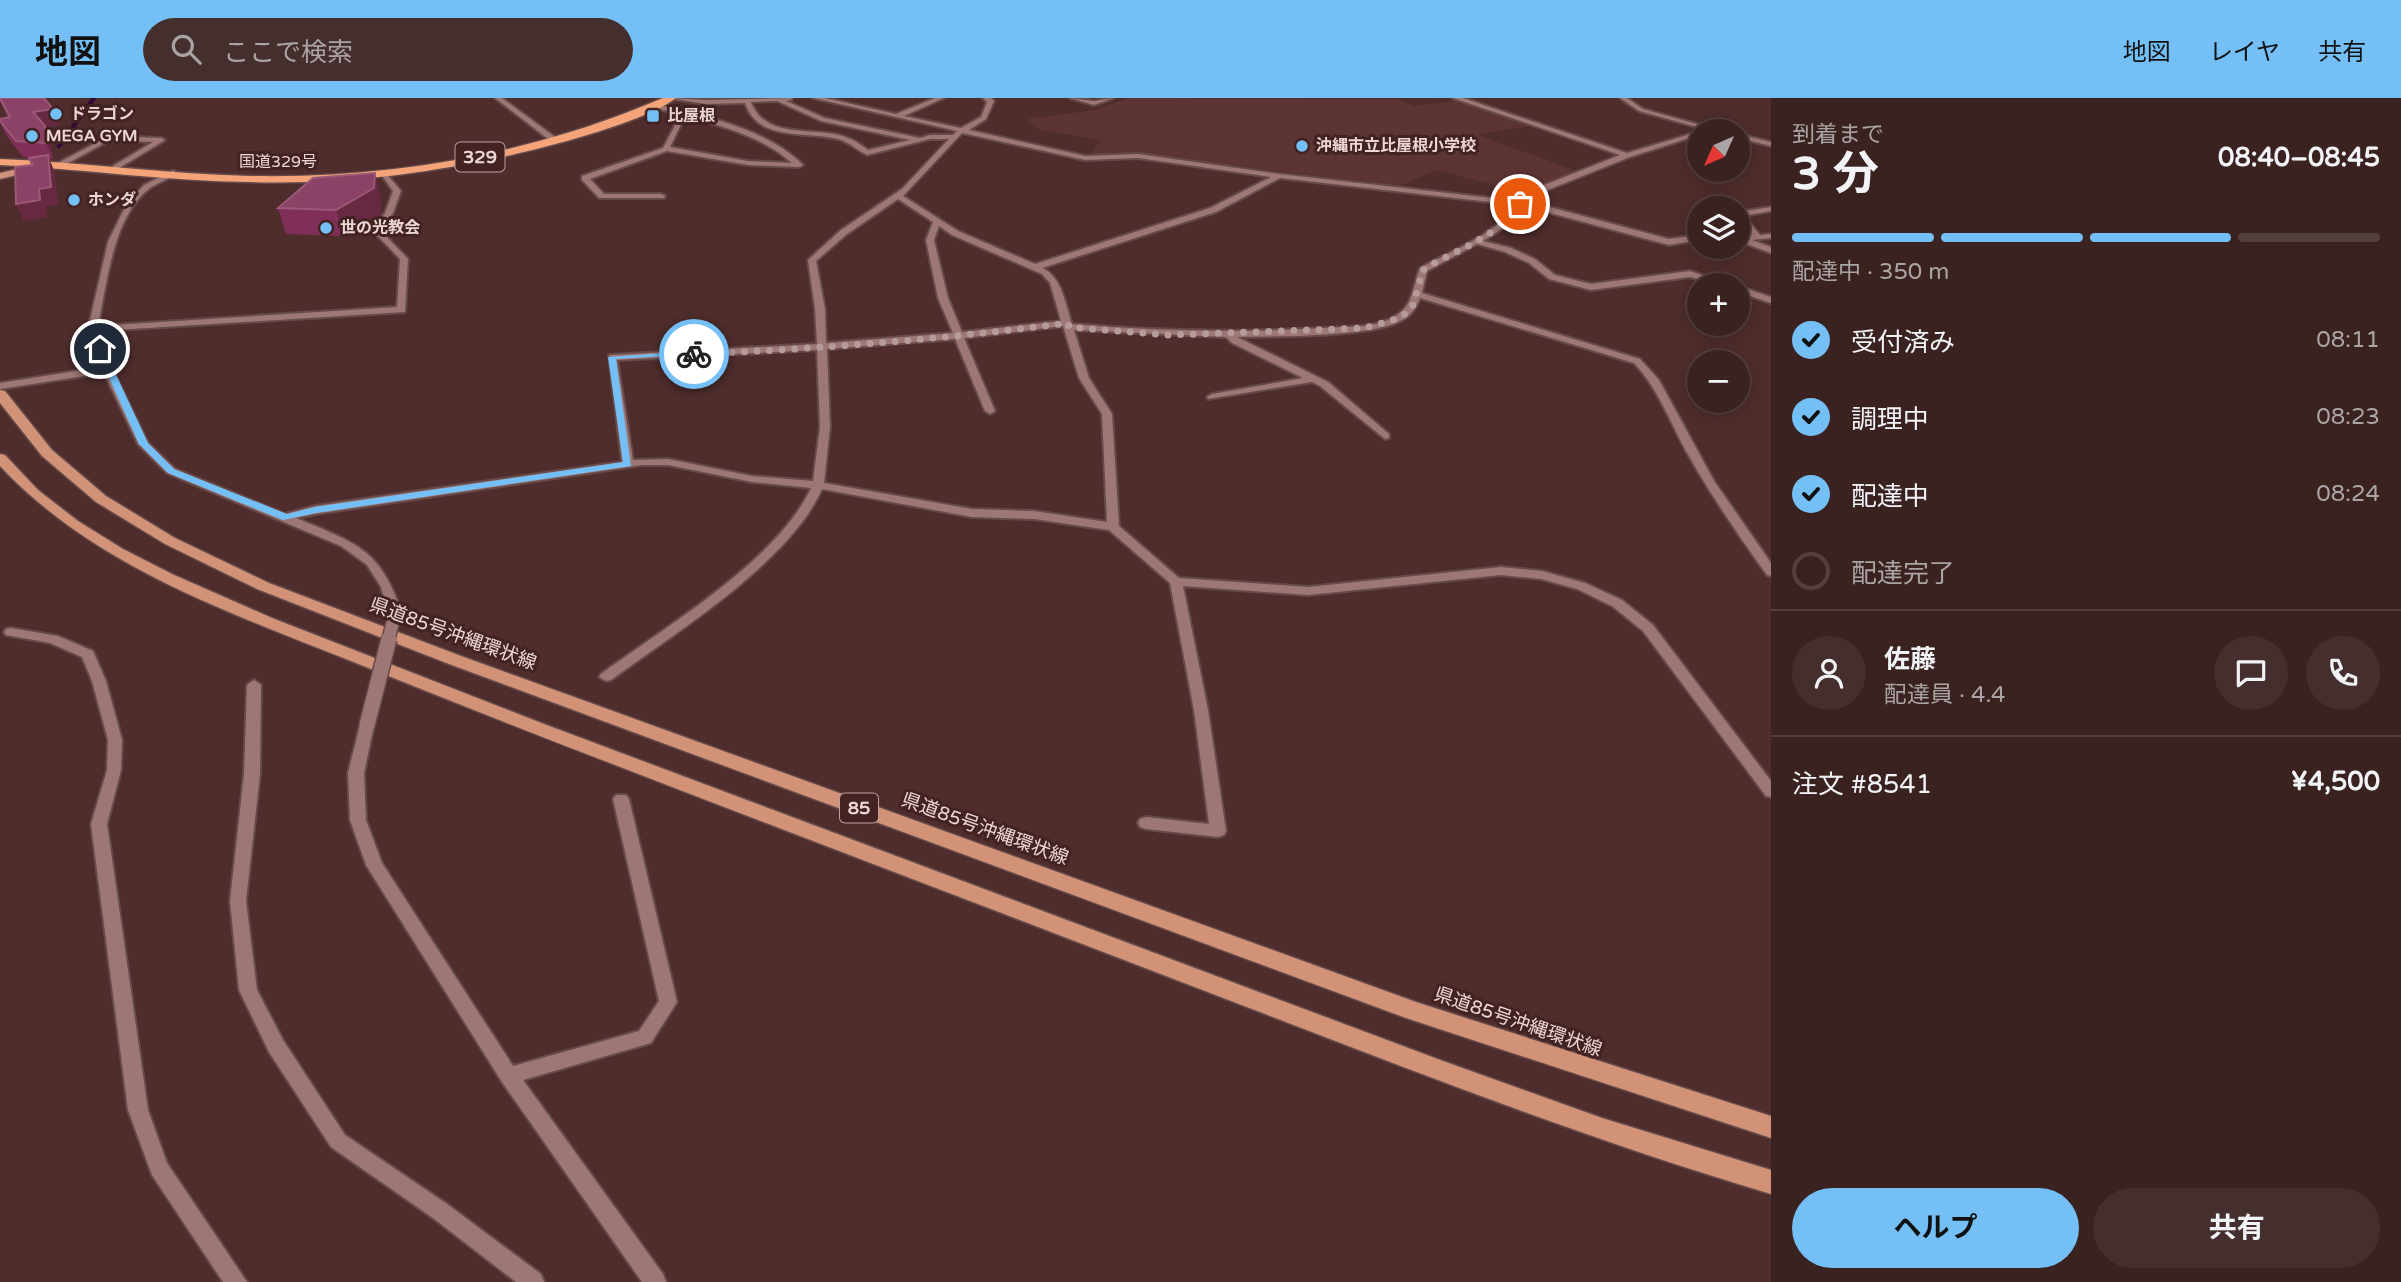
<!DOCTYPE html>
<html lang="ja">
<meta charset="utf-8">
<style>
body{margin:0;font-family:"Varela Round","Noto Sans JP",sans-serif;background:#452f2e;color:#f1f3f6;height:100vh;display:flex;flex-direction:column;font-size:26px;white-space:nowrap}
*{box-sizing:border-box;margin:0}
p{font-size:23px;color:#aba4a5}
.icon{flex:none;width:38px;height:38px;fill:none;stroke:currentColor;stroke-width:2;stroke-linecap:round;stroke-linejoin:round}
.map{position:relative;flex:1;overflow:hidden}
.drawer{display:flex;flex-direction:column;background:#3a2221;width:630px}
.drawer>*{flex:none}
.needle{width:46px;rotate:225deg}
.controls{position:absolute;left:1687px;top:21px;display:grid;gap:14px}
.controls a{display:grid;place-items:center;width:63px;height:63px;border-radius:50%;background:#3a2221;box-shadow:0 4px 18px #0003,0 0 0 2px #543f3f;font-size:35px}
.pin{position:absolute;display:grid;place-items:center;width:60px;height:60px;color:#fff;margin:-30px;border:4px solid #fff;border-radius:50%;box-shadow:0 2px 7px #0007}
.courier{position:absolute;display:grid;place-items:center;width:70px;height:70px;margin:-35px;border:5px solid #74c0f6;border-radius:50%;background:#fff;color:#222;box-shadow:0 2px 9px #0007}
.head em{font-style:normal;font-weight:700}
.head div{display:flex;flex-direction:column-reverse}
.head{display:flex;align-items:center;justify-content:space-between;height:119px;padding:0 21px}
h1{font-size:46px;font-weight:700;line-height:52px}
.bar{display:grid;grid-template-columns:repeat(4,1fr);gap:10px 7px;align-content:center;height:84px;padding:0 21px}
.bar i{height:9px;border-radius:5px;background:#543f3f}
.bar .current{background:#74c0f6}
.bar p{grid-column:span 4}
.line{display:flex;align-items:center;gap:18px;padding:0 21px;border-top:2px solid #543f3f}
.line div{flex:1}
.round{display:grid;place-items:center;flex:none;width:74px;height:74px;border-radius:37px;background:#452f2e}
ol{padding:0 21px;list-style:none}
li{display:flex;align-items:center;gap:21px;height:77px}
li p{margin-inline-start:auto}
li .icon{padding:7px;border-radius:50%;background:#74c0f6;color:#111;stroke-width:4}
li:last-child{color:#aba4a5}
li i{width:38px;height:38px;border:4px solid #543f3f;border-radius:50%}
.action{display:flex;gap:14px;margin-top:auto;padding:14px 21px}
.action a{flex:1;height:80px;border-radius:42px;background:#74c0f6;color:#111;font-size:28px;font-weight:700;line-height:80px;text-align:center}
.action a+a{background:#452f2e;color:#f1f3f6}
header{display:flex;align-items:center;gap:42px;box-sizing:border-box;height:98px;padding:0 35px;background:#74c0f6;color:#111}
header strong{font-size:33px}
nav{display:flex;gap:38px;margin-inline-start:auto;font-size:24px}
.search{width:490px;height:63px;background:#452f2e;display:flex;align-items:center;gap:18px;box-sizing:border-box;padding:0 24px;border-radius:38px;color:#aba4a5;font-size:26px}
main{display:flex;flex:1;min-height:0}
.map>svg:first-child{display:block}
.built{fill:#5c3433}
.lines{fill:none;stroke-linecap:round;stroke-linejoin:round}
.stream{stroke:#350639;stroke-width:4.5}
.street-casing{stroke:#664a4a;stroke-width:4}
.primary-casing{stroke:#664a4a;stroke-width:3}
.highway-casing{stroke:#664a4a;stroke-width:3}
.street{fill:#9d7775;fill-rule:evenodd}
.primary{fill:#d19277;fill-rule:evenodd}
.highway{fill:#f4a478;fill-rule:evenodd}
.street-bridge-far1-casing{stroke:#664a4a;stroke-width:15;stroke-linecap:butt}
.street-bridge-casing{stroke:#664a4a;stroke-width:18;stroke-linecap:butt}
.street-bridge-far1{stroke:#9d7775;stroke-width:12}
.street-bridge{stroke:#9d7775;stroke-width:15}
.wall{fill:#803058}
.shaded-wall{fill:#672841}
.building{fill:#8c4266;stroke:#9b5977;stroke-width:2}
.route{fill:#74c0f6}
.done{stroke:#b59b9a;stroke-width:7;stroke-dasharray:0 12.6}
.poi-dot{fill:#74c0f6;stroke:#422322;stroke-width:2.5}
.labels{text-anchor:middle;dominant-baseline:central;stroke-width:6;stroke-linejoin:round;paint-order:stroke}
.far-poi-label{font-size:16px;font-weight:bold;fill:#ecd6d5;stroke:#422322;text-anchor:start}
.far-street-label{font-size:16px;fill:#ecd6d5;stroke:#422322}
.shield{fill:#422322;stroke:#b9a09f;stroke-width:2}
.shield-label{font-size:18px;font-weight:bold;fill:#ecd6d5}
.street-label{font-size:19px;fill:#ecd6d5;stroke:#422322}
</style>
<header>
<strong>地図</strong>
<div class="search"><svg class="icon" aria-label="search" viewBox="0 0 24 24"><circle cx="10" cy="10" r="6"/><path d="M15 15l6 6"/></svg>ここで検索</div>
<nav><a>地図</a><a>レイヤ</a><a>共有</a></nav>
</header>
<main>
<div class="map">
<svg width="1771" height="1184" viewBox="0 0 1771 1184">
<rect width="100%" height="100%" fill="#4e2d2c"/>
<path class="built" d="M1128,0L1397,1L1414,8L1458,3L1532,28L1479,36L1482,39L1577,73L1522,94L1436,72L1400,88L1132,55L1098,58L1090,56L1101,42L1037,31L1027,21L1095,12Z"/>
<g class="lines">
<path class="stream" d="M59,48L94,0"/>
<g class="street-casing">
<path id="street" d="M495,0H502L559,42L552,44Z
M668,0L706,2L792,0L791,2L786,3L825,20L920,40L930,37H953L957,33L813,0H825L896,16L935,0H944L904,18L961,30L981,19L987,4L983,0H991L994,3L986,21L969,32L1085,58L1138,56L1279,76L1519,103L1524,95L1620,57L1453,0H1463L1627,55L1697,34L1700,33L1699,37L1630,59L1530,99L1527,103L1669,141L1699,137V142L1669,147L1524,108L1514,123L1483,143L1511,150L1535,161L1555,177L1591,186L1690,173L1732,187H1719L1690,179L1591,192L1549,181L1529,165L1505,154L1477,146L1427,173L1422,195L1640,261L1659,282L1714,383L1771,465V478L1767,477C1739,438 1712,399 1689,358C1671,327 1659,291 1634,265L1420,200C1417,208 1412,216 1404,221C1375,240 1274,238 1237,239L1328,284L1389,336V340L1385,341L1320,288L1312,284L1208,301L1207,299L1212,296L1303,280L1232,245L1226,239L1074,232L1089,280L1112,316L1119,428L1179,480L1308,489L1501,469L1542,473L1585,485L1622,502L1653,527L1771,683V699L1766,698L1643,533L1612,508L1577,491L1541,481L1501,477L1308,497L1183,488L1208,612L1226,733L1224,737L1218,739L1146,731L1140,729L1138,725L1140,721L1146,719L1209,726L1194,612L1170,485L1109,432L1034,421L972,419L822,391C789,465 676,534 611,582L606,583L599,579L601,576C665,529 778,462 811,390L752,384L668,367H642L315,416L296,420C355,445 381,450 402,516L395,520L388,516L381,489L367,467L341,448L167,375L138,346L104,275L0,291V285L101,269L88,231L108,144L127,105L144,87L172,73H175V77C167,81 158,85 150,90C113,118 107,185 98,228L397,209L400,161L372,132L385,115L393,93L381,76L385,74L401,93L393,115L380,132L408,161L405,214L99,233L112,271L148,345L175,371L285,416L315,408L622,364L609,257L817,246L815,211L808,162L841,132L902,91L949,41H930L867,57C857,52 849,44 838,41C805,33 758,44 745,5L706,6ZM777,3L821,23L910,42L868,52C859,45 851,40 839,37C809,30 764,40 751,4ZM962,35L1085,62L1138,60L1271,79L1210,110L1035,166L958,133L903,98ZM1280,80L1516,107C1497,136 1451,153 1420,170C1413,187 1414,206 1397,217C1377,231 1348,228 1324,230C1240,235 1156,233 1072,226C1066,209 1062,178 1042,170L1216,114ZM898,101L933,124L926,142L938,200L953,235L826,245L825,211L816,163L847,136ZM939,128L952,137L1042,176L1050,185L1061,223L962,234L948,200L934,142ZM1063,228L1079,280L1102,316L1107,424L1034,413L972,411L824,385L830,329L827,251L955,241L985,313L990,316L995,313L964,240ZM817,252L820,329L813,383L752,378L668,361L633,362L617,262Z
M1070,0L1094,3L1113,0L1094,7Z
M1620,0H1627L1643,11L1722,33H1711L1639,13Z
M655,6C704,18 766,30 803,67L799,69L748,67L667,53L590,81L604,96H661L665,98L664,100H599L582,82V78L663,50L679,20L677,16L653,9ZM685,18C722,28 763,39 792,65L748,63L670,49Z
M1738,36L1771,44V48L1738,40Z
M109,38L161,40L165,42L116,72H113V68L153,44L110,42L63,68L56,66Z
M1771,109V113L1744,118L1760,137L1771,136V140L1752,142L1771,149V155L1738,143V139L1752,137L1738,120V114Z
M1738,188L1771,199V205L1738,194Z
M11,530L58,538L93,553L106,583L122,642L121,672L107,726L148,1012L167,1065L247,1184H223L152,1077L128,1012L91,726L107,672L108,642L92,583L82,559L50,545L6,537L4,534L6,531Z
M254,582L261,587L260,676L246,803L257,892L283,942L345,1037L447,1106L541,1176L544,1184H516L433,1120L331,1049L269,954L239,892L230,803L244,676L247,587Z
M367,622L374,627L364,675L366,722L382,765L513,968L639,933L659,903L613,701L616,697H626L629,701L677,904L651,945L523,982L663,1176L666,1184H642L502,984L366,767L350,722L348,675L360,627Z"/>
</g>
<g class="primary-casing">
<path id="primary" d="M39,66L44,69L42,71L0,81V75Z
M0,292L5,293L52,352L106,398L175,440L269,485L461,558L1416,904L1771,1018V1040L1406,920L449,566L257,491L165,446L96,404L42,358L0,305Z
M0,356L5,357L38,392L78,423L123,451L172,476L272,520L544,626L1443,963L1602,1020L1771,1072V1096C1595,1044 1424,977 1252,911C1093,850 934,789 774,728C633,674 492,620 351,563C226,513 94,468 0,368Z"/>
</g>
<g class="highway-casing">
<path id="highway" d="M663,0H676C653,18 592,36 563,44C460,72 355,87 249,84C166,83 83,71 0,67V61C83,64 166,76 249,78C391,81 532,56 663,0Z"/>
</g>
<use href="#street" class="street"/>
<use href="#primary" class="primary"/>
<use href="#highway" class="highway"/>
<g class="street-bridge-far1-casing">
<path id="street-bridge-far1" d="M388,543L395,516"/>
</g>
<g class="street-bridge-casing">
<path id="street-bridge" d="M367,627L389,541"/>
</g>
<use href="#street-bridge-far1" class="street-bridge-far1"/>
<use href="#street-bridge" class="street-bridge"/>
</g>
<path class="wall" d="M0,0L53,11L59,27L45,29L51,44L53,61H49L54,73L58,106L46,108L47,119L24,123L16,106L31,67L29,60H30L23,59L6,37L0,24V21L8,20L0,3Z
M381,100V116L344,138L286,136L278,110Z"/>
<path class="shaded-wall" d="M53,11L59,27L45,29L51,44L53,61L33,14Z
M48,57L54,73L58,106L46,108L47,119L24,123L16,106L39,91Z
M375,75L381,100V116L344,138L336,112Z"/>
<path class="building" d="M0,0H44L53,11L33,14L45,28L46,45L16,43L0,23V21L10,19Z
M48,57L51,89L39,91L40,102L16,106L15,69L33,67L29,60Z
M375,75L374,90L336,112L278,110L313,80Z"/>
<path class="route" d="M100,249L104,251L148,345L174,371L287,416L315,409L623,364L608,259L694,253L698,256L616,261L631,368L316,415L283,422L168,375L139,346L96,251Z"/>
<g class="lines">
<path class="done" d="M694,256C820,251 944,241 1068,225L1069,229L1169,237L1365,230L1400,220L1412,210L1423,172C1456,151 1499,139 1520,106"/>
</g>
<g class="poi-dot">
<circle cx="56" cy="16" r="7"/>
<rect x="646" y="11" width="14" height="14" rx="3.5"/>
<circle cx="32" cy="38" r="7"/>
<circle cx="1302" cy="48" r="7"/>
<circle cx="74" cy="102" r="7"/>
<circle cx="326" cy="130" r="7"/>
</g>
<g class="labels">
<g class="far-poi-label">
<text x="70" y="16">ドラゴン</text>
<text x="667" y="18">比屋根</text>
<text x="46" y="38">MEGA GYM</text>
<text x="1316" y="48">沖縄市立比屋根小学校</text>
<text x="88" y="102">ホンダ</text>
<text x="340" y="130">世の光教会</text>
</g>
<g class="far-street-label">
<text x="278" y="64">国道329号</text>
</g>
<g class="shield">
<rect x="455.5" y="44.5" width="49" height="29" rx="5"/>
<rect x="840" y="695.5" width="38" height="29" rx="5"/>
</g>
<g class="shield-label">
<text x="480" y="59">329</text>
<text x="859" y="710">85</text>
</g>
<g class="street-label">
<text transform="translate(453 536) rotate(20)">県道85号沖縄環状線</text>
<text transform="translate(985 731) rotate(20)">県道85号沖縄環状線</text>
<text transform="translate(1518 924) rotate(19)">県道85号沖縄環状線</text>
</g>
</g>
</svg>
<div class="controls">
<a><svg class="needle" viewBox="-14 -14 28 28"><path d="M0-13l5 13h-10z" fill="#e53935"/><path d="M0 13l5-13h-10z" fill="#aba4a5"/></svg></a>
<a><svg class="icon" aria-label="layers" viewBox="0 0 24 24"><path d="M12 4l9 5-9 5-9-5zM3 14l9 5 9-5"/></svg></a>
<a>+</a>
<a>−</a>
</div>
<div class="pin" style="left:1520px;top:106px;background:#ea580c"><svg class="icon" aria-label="bag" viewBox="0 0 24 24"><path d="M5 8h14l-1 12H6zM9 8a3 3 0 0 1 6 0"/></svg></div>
<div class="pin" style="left:100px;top:251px;background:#1f2937"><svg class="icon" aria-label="home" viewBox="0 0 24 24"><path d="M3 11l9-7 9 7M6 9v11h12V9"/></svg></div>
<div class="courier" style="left:694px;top:256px"><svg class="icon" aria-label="bike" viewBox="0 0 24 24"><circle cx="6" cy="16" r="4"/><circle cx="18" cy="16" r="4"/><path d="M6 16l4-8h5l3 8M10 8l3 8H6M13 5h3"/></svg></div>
</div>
<section class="drawer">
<div class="head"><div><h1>3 分</h1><p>到着まで</p></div><em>08:40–08:45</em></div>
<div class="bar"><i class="current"></i><i class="current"></i><i class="current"></i><i></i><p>配達中 · 350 m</p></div>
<ol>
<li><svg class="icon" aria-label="check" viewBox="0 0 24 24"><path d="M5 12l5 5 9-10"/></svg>受付済み<p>08:11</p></li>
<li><svg class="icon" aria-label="check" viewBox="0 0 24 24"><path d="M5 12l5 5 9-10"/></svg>調理中<p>08:23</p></li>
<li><svg class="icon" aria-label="check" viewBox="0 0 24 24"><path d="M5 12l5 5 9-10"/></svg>配達中<p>08:24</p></li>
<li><i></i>配達完了</li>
</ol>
<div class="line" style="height:126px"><a class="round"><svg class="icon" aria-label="person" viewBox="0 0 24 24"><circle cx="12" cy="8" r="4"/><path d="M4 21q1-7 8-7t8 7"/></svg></a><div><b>佐藤</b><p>配達員 · 4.4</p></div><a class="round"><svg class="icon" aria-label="chat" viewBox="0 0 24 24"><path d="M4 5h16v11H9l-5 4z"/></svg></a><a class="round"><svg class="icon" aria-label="phone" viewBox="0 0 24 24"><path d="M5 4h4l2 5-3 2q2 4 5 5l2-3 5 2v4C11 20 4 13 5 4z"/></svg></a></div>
<div class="line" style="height:91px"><div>注文 #8541</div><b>¥4,500</b></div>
<div class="action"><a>ヘルプ</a><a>共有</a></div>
</section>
</main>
